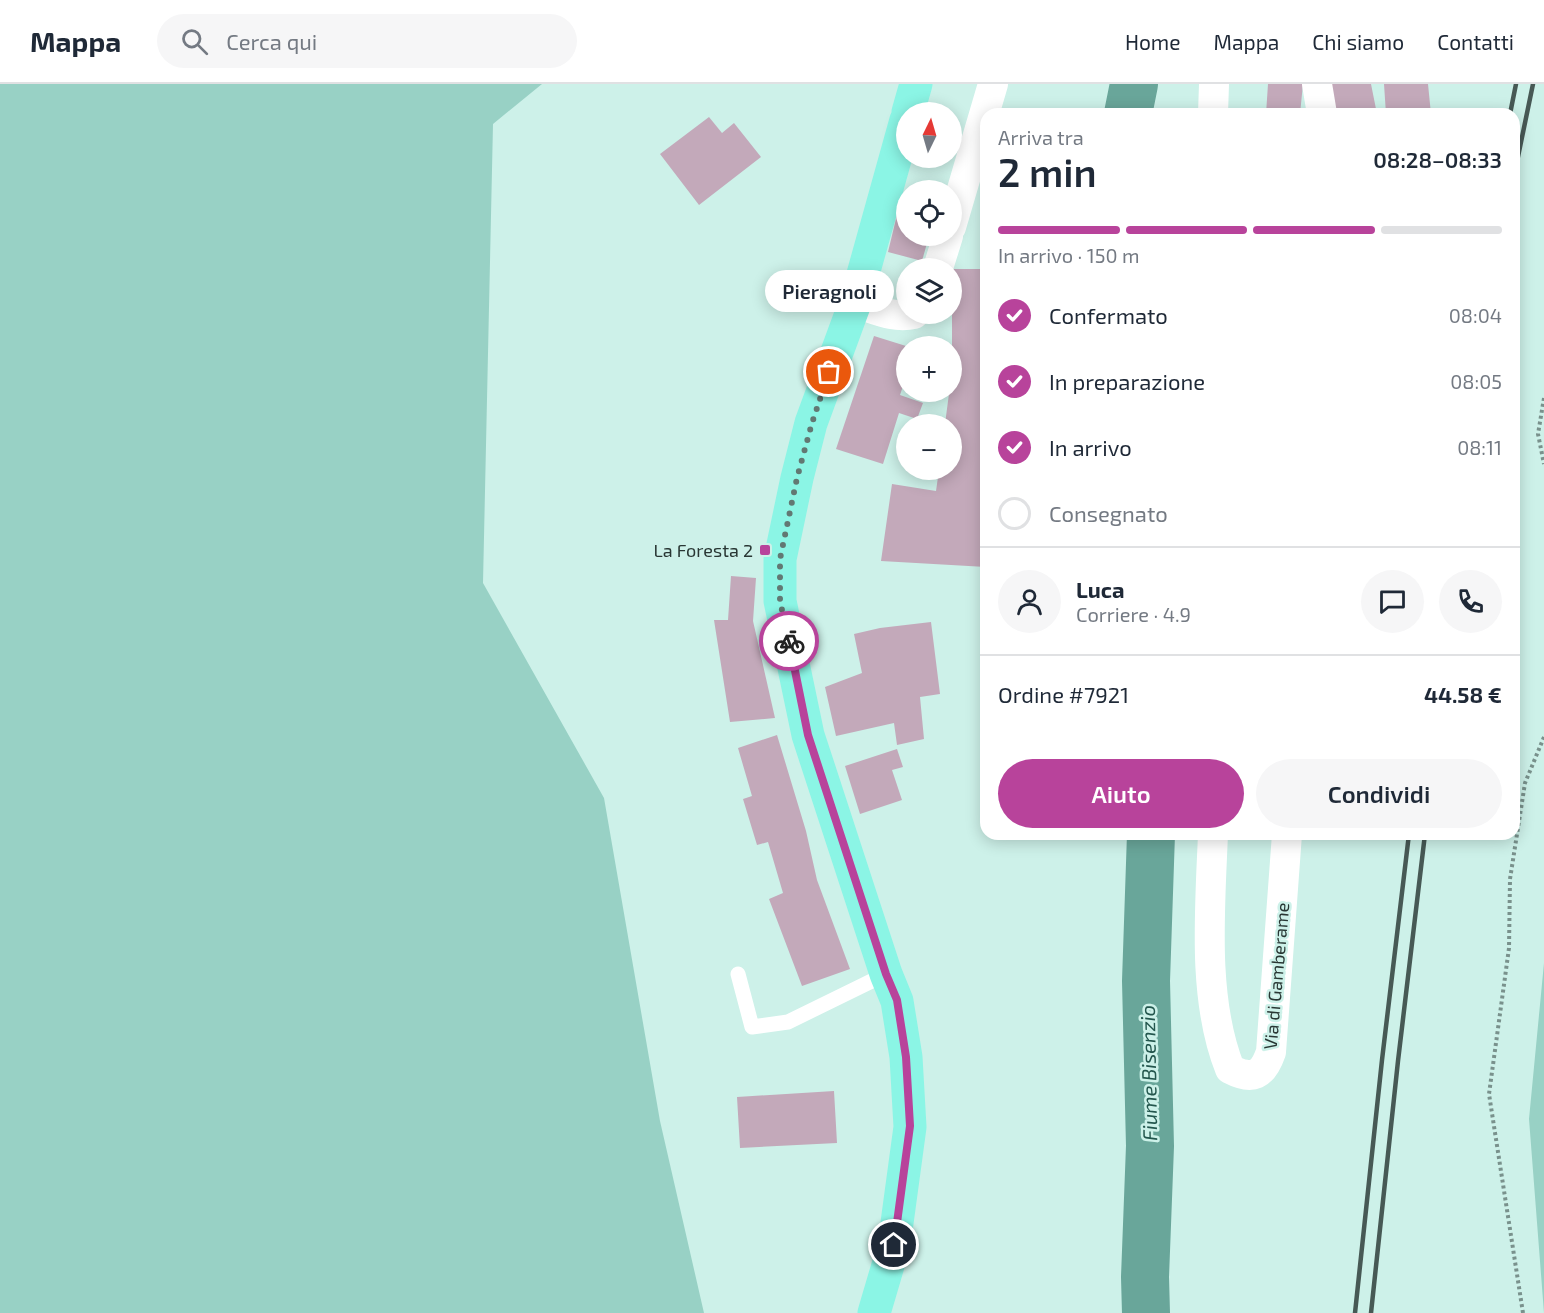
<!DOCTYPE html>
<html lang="it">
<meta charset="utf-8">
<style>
body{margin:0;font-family:"Exo 2",sans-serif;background:#f6f6f7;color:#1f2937;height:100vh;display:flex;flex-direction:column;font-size:22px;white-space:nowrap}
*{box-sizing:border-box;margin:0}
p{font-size:20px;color:#747a83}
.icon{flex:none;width:33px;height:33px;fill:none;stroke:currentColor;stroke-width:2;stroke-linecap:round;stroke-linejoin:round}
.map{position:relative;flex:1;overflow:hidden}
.details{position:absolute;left:980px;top:24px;width:540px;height:732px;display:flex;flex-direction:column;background:#fff;border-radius:18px;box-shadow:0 3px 15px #0003}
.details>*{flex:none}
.needle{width:39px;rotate:5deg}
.controls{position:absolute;left:896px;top:18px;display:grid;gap:12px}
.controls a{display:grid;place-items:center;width:66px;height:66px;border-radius:50%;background:#fff;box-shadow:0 3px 15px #0003;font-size:30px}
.pin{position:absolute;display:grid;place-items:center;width:51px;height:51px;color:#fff;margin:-26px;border:3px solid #fff;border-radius:50%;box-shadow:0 2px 6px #0007}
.courier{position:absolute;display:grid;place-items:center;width:60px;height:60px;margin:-30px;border:4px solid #b8439b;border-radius:50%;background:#fff;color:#222;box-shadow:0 2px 8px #0007}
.bubble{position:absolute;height:42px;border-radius:21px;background:#fff;box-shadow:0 3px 15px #0003;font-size:20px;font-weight:600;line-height:42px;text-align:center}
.summary em{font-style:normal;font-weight:600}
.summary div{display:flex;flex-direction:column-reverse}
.summary{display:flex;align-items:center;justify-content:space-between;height:102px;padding:0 18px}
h1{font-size:39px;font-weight:600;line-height:45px}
.bar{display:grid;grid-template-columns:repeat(4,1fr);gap:9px 6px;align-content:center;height:72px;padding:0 18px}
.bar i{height:8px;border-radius:4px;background:#e0e1e3}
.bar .active{background:#b8439b}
.bar p{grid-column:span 4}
.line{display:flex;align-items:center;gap:15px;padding:0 18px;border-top:2px solid #e0e1e3}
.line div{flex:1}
.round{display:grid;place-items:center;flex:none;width:63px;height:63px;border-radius:32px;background:#f6f6f7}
ol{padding:0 18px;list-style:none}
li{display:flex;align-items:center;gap:18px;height:66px}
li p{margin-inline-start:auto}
li .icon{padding:6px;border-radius:50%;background:#b8439b;color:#fff;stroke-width:4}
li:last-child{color:#747a83}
li i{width:33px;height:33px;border:3px solid #e0e1e3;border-radius:50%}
.action{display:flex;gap:12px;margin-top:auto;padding:12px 18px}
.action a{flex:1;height:69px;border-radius:36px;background:#b8439b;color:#fff;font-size:24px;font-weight:600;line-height:69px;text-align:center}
.action a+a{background:#f6f6f7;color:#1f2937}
header{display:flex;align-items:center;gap:36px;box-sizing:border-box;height:84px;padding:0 30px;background:#fff;border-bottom:2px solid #e0e1e3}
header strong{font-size:28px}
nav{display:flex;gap:33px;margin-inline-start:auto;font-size:21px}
.search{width:420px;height:54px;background:#f6f6f7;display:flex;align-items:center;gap:15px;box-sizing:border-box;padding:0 21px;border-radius:33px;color:#747a83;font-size:22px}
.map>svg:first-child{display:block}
.green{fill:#98d1c5}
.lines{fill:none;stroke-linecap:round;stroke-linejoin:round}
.river{stroke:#69a69a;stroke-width:48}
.building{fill:#c3a9ba}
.path{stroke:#79918c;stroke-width:4;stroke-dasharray:3 3;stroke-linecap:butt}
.service{stroke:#fff;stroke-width:15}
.minor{stroke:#fff;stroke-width:30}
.primary{stroke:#8bf5e5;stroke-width:33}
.rail{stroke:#475955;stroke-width:4.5}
.done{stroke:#627873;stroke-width:6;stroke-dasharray:0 10.8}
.route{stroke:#b8439b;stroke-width:8}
.poi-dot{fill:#b8439b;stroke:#cdf1e9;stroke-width:2}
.labels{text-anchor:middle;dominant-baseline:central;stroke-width:5;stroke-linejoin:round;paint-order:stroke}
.poi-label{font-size:18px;fill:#293734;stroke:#cdf1e9;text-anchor:end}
.street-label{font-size:18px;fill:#293734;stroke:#cdf1e9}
.water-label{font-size:20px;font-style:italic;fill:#23564d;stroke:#cdf1e9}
</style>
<header>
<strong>Mappa</strong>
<div class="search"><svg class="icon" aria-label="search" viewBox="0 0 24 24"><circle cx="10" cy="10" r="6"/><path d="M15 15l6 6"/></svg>Cerca qui</div>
<nav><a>Home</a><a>Mappa</a><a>Chi siamo</a><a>Contatti</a></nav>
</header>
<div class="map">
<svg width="1544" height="1229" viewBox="0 0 1544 1229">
<rect width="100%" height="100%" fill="#cdf1e9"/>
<path class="green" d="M0,0H542L493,40L483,499L604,714L660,1037L704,1229H0Z
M1544,879V1229L1529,1035Z"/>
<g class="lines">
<path class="river" d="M1128,30L1134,0
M1146,1229L1145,1193L1150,1062L1146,897L1151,750"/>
</g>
<path class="building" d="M1268,0H1303L1300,30H1266Z
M1326,0H1371L1377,30H1333Z
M1384,0H1428L1431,30H1386Z
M709,33L722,49L734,39L761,73L699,121L660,70Z
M902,110L906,111V152H929L922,177L888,168Z
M952,185H986V483L881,477L892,400L936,407L939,386H951V340H945L952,287Z
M874,252L906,262V293L900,311L923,319L917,335L899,329L883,380L836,365Z
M731,492L756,494L753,537L775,634L730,638L714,536H728Z
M931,538L940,610L920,613L924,655L897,661L894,639L836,652L825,603L862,589L854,550L880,544Z
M777,651L806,747L817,796L850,885L802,902L769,815L783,809L768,758L757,761L743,715L752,712L738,664Z
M897,665L903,683L892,686L902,716L860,730L845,682Z
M834,1007L837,1059L740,1064L737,1013Z"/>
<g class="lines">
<path class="path" d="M1544,314L1538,350L1544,380
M1523,1229L1489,1010L1509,864L1510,795L1525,699L1544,653"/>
<path class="service" d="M738,890L752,943L788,938L886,890"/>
<path class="minor" d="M1317,0L1322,30
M1213,30L1214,0
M951,143L993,0
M938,184L948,152
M855,219C875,225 894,235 914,230
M1213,750C1210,825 1202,915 1230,985C1253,997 1263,991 1271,968L1287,750"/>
<path class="primary" d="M908,28L916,0
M874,1229L894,1161L910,1043L906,973L897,917L886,890L808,651L780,517V475L797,394L811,339L855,219L906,36"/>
<path class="rail" d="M1510,30L1516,0
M1514,92L1533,0
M1355,1229L1382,976L1409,750
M1371,1229L1398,977L1425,750"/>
</g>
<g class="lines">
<path class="done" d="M789,557L780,517V475L797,394L812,339L829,288"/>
<path class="route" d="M789,557L808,651L886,890L897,916L906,973L910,1042L894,1161"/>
</g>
<rect class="poi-dot" x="759" y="460" width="12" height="12" rx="3"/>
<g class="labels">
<g class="poi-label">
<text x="753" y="466">La Foresta 2</text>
</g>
<g class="street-label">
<text transform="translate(1276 892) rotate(-85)">Via di Gamberame</text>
</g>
<g class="water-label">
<text transform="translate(1148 989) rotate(-91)">Fiume Bisenzio</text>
</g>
</g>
</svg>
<div class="controls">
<a><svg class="needle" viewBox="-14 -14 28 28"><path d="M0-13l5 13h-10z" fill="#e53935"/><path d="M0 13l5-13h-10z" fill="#747a83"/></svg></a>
<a><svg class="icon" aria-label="locate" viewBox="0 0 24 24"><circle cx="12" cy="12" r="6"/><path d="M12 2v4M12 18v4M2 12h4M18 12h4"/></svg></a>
<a><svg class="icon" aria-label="layers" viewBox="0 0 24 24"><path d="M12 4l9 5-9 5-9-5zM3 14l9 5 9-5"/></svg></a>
<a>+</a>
<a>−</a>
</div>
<div class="pin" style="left:829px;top:288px;background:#ea580c"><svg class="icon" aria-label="bag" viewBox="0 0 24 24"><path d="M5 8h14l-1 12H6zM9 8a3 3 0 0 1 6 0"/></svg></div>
<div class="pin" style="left:894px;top:1161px;background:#1f2937"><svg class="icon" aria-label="home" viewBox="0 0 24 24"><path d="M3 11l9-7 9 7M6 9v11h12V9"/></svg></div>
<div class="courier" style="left:789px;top:557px"><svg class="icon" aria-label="bike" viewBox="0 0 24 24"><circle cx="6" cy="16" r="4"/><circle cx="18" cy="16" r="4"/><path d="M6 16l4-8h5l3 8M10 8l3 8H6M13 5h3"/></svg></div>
<div class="bubble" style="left:765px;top:186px;width:129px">Pieragnoli</div>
<section class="details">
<div class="summary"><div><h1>2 min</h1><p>Arriva tra</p></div><em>08:28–08:33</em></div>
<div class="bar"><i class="active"></i><i class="active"></i><i class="active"></i><i></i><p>In arrivo · 150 m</p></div>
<ol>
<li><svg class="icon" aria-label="check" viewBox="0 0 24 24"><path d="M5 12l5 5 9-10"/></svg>Confermato<p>08:04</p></li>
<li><svg class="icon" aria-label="check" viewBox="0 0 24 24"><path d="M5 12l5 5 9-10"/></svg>In preparazione<p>08:05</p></li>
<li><svg class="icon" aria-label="check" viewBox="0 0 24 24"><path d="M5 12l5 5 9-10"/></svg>In arrivo<p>08:11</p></li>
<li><i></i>Consegnato</li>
</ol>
<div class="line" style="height:108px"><a class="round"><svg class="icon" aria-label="person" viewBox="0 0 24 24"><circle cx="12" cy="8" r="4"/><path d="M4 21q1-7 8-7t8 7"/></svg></a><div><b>Luca</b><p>Corriere · 4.9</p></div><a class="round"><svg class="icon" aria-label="chat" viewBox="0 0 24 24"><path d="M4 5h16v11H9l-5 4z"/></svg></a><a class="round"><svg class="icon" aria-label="phone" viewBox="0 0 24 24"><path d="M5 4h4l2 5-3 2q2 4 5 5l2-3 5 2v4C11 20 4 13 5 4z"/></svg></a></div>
<div class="line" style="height:78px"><div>Ordine #7921</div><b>44.58 €</b></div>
<div class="action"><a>Aiuto</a><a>Condividi</a></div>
</section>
</div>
